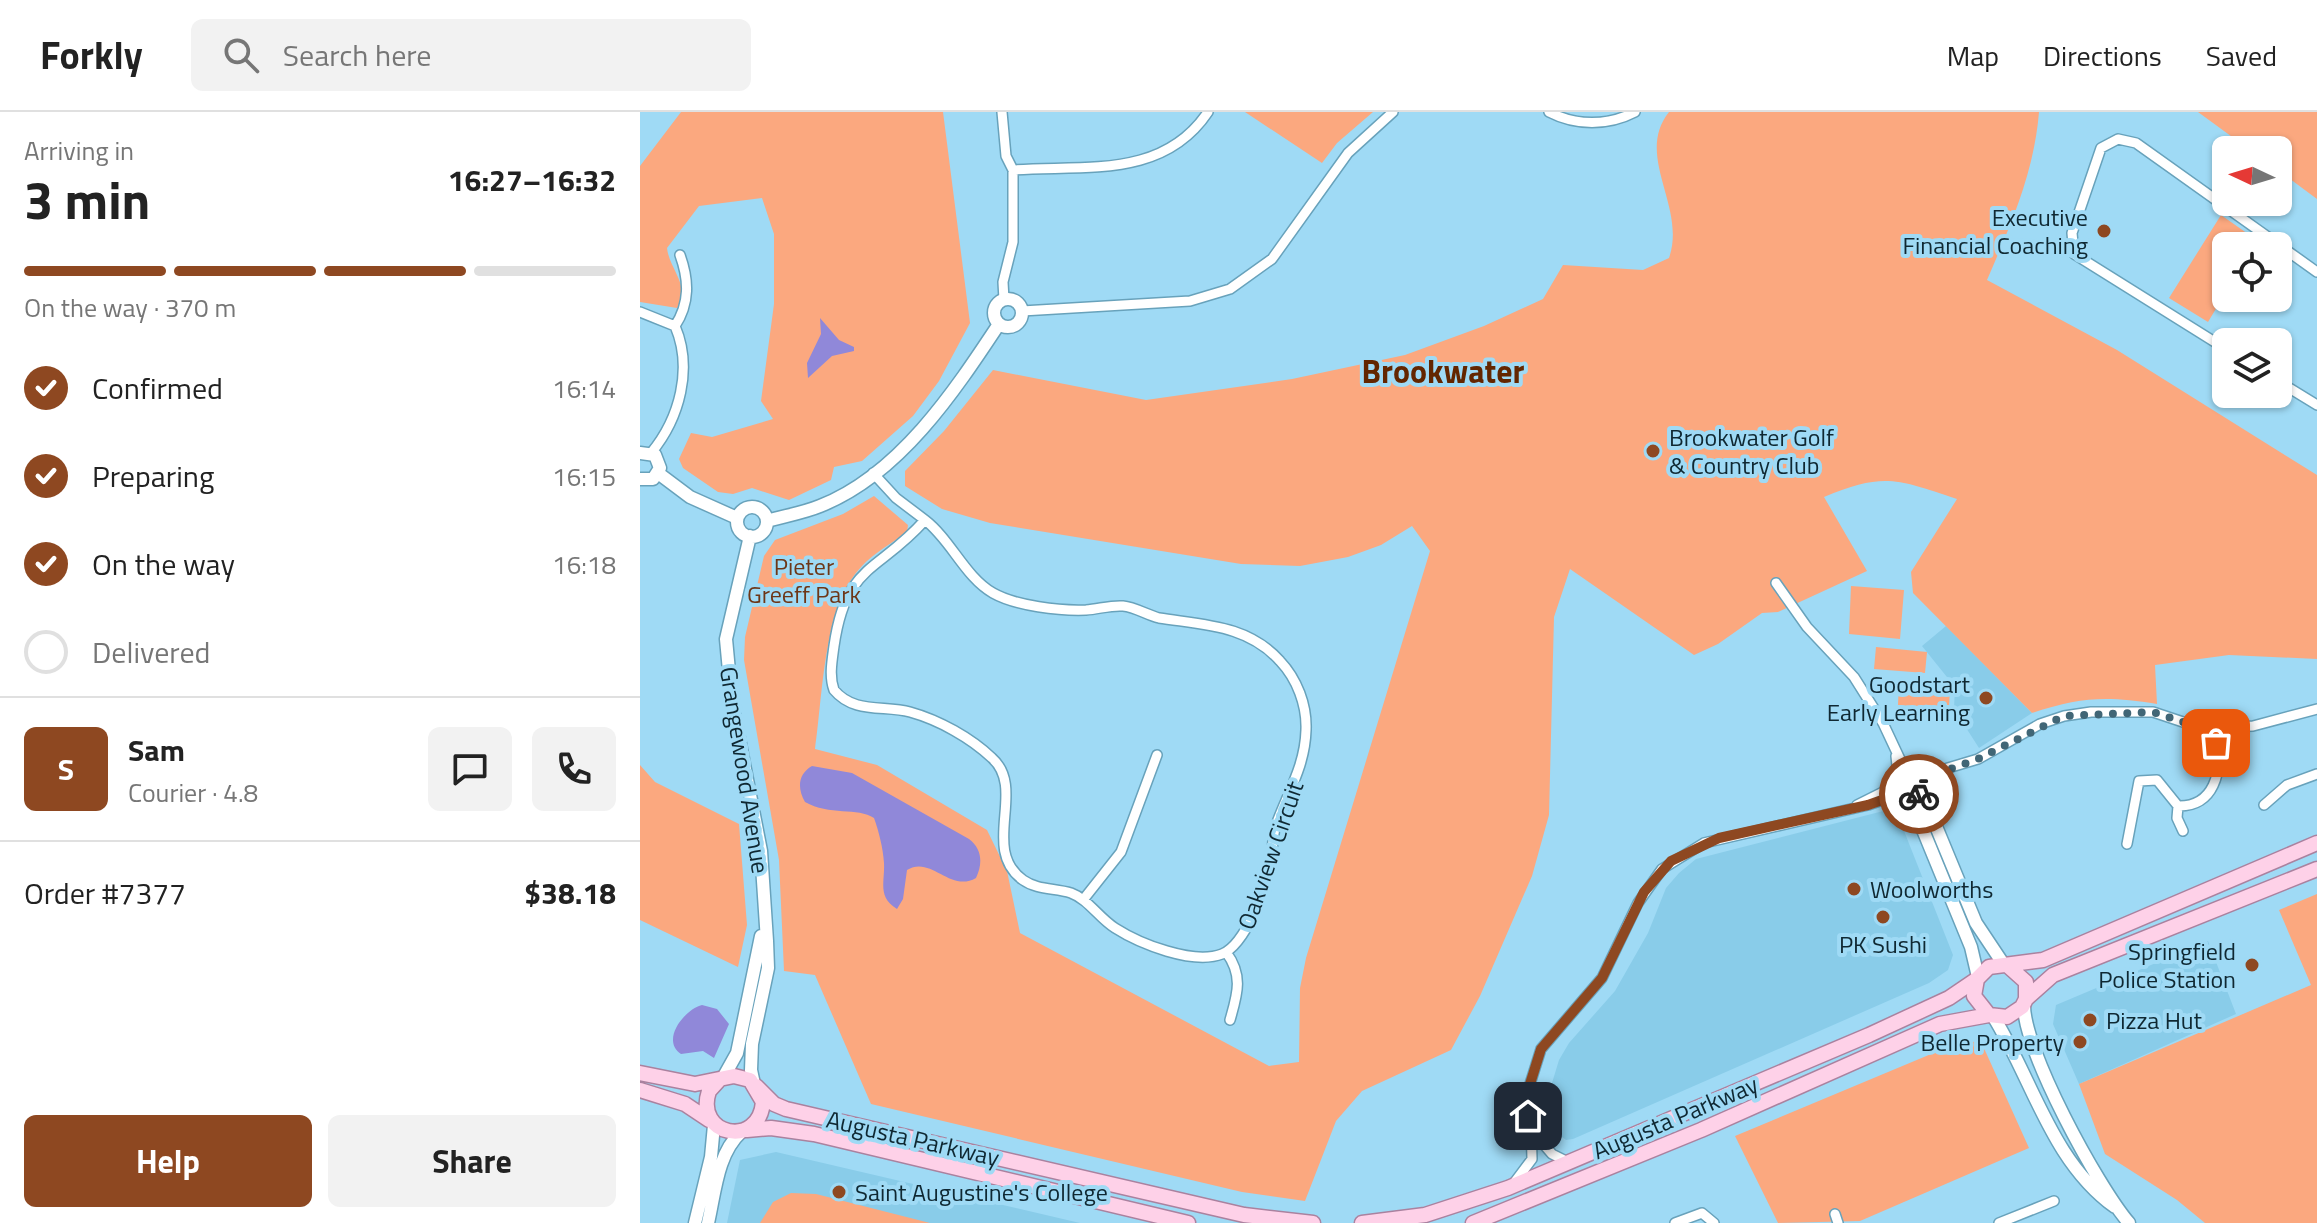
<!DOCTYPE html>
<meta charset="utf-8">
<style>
body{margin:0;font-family:"Titillium Web",sans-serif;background:#f2f2f2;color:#222;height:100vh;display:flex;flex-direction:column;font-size:30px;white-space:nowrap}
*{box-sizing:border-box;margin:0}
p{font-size:26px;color:#767676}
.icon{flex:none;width:44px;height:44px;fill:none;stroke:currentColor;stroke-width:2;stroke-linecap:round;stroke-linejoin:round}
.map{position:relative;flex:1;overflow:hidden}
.panel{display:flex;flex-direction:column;background:#fff;width:640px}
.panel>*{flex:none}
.needle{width:52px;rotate:274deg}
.controls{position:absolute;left:1572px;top:24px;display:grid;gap:16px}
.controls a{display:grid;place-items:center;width:80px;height:80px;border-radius:12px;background:#fff;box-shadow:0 2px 6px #0004;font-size:40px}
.pin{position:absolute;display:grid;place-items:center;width:68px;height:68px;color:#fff;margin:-34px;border-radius:16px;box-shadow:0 4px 12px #0006}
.courier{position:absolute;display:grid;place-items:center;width:80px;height:80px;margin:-40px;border:6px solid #8e4821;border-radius:50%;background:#fff;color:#222;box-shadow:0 2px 10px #0007}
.headline em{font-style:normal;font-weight:700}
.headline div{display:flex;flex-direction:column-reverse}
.headline{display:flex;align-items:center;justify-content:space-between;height:136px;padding:0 24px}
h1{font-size:52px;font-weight:700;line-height:60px}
.bar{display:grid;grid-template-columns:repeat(4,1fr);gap:12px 8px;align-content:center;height:96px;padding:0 24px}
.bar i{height:10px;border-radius:6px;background:#e0e0e0}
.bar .on{background:#8e4821}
.bar p{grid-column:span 4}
.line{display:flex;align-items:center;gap:20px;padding:0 24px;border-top:2px solid #e0e0e0}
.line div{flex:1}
.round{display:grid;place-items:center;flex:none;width:84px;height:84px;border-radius:12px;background:#f2f2f2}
ol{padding:0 24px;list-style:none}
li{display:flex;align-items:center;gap:24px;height:88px}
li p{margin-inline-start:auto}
li .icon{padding:8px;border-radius:50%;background:#8e4821;color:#fff;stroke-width:4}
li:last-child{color:#767676}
li i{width:44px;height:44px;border:4px solid #e0e0e0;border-radius:50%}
.button{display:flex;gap:16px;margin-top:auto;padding:16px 24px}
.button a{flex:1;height:92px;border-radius:12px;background:#8e4821;color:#fff;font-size:32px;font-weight:700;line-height:92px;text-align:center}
.button a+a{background:#f2f2f2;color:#222}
header{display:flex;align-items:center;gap:48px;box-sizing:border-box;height:112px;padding:0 40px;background:#fff;border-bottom:2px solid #e0e0e0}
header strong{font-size:38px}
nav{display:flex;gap:44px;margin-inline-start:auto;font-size:28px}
.search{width:560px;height:72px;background:#f2f2f2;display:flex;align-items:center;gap:20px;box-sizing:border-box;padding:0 28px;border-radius:12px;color:#767676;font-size:30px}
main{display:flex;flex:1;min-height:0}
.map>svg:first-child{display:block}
.built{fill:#89cce9}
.green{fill:#fba87f}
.water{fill:#9088d9}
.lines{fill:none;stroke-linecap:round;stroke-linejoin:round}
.street-casing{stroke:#68a2bb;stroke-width:12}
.secondary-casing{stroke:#68a2bb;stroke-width:15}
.primary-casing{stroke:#aa829f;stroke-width:17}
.street{stroke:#fff;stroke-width:9}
.secondary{stroke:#fff;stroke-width:12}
.primary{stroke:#fed1e8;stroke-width:14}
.done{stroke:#416676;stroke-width:8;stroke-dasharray:0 14.4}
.route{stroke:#8e4821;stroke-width:10}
.poi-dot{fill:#8e4821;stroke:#9fdaf5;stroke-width:3}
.labels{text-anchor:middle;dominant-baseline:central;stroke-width:8;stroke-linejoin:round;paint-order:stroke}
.poi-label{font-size:24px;fill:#0f2832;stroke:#9fdaf5;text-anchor:end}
.park-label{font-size:24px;fill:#6d3617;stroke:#9fdaf5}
.street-label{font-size:24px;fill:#0f2832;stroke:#9fdaf5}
.district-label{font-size:32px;font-weight:bold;fill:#632600;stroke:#9fdaf5}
</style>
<header>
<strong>Forkly</strong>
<div class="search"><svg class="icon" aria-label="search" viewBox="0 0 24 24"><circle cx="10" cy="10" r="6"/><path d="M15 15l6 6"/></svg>Search here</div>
<nav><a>Map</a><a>Directions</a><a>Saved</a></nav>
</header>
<main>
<section class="panel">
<div class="headline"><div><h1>3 min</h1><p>Arriving in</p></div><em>16:27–16:32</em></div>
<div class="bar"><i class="on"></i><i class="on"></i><i class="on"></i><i></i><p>On the way · 370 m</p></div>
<ol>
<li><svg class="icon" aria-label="check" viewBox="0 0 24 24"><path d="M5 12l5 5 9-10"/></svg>Confirmed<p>16:14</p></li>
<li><svg class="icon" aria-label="check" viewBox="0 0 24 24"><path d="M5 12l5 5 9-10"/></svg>Preparing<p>16:15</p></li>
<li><svg class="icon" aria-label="check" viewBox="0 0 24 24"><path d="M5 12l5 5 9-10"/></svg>On the way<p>16:18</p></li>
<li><i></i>Delivered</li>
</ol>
<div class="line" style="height:144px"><b class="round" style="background:#8e4821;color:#fff">S</b><div><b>Sam</b><p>Courier · 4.8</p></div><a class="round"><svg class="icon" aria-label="chat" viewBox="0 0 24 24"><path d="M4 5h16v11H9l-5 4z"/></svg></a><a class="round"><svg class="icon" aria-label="phone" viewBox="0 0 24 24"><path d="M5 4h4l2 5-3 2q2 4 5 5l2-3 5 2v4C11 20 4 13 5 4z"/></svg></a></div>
<div class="line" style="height:104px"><div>Order #7377</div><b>$38.18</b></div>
<div class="button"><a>Help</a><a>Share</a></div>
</section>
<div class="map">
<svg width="1677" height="1111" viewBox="0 0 1677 1111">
<rect width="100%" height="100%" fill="#9fdaf5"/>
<path class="built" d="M1306,514L1392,601L1339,636L1314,597L1315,575L1282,534Z
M1255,696L1313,843L1308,858L1289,871L933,1027L926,1028L917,1021L910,1000L912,971L919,948L929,931L975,879L1008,821L1026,776L1039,761L1056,747Z
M1568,829L1596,902L1439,972L1413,912L1416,893Z
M136,1040L440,1111H87L100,1048Z"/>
<path class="green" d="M41,0H303L330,211L299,269L273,304L222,349L194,355L191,368L149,388L112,376L93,382L78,380L43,356L39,347L51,321L72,325L133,307L121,289L134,192V122L122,86L59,94L27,136C29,157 52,175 37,196L0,190V54Z
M605,0H733L697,31L682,51Z
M1029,0H1399C1394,61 1371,112 1347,168L1477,238L1677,363V547L1589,543L1515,553L1517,592C1466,584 1441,585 1392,601L1273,481L1271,460L1317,387C1257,367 1244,360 1184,385L1227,459L1138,500L1122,501L1078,532L1054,543L930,457L914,505L909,703L892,764L840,884L811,938L722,979L696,1009L665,1089L602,1080L231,992L175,863L144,859L139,748L104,548L105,525L124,444L135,428L203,402L234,384L268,413L267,420C252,431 234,441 222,454C183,494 183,583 175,637L237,653L347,718L367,759L380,821L629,954L659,950L660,876L666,846L790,439L772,414L741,433L708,445L660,454L601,452L350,411L302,397L265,374V359L304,319L353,258L506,288L652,267L765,243L844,214L903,187L923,153L1003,158L1029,146C1047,95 994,44 1029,0Z
M1558,0H1677V87L1638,58V38H1610Z
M1581,103L1618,129L1614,134H1586V180L1568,210L1529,186Z
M1211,474L1264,478L1260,527L1209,522Z
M1236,535L1287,540L1285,561L1234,557Z
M1259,569L1310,575L1309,596L1258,593Z
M0,653L15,670L99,712L107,813L98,855L0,808Z
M1677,782V1111H1565L1537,1088L1465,1042L1439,972L1671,873L1639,798Z
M1327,927L1343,934L1389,1036L1220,1109L1138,1111L1095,1024Z
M151,1081L176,1082L290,1111H120L133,1090Z"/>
<path class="water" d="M180,206L199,228L214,235V239L192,244L168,266L167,251L181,222Z
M172,654L212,661L329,727C342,737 343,751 336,766C310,781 291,743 267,758L263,787L257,797C237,785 245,770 244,751C243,736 239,720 234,706C218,695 189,704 165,690C157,676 158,662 172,654Z
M62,893L77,897L89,912L74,946L63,939L41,942C20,928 45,897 62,893Z"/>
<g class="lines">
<g class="street-casing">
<path id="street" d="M362,0L366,44L373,58V130L363,170L364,188
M909,0C936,14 968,14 995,0
M373,58C446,53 523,67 568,0
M382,199L550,189L590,177L632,147L708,41L753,0
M0,200L35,214C53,256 40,306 11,341
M35,214C50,191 49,168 40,143
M1586,237L1434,142L1432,121L1461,36L1478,27L1496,31L1677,160
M1638,269L1677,293
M233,361L256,386L285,408C238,461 206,451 194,534C192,549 189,564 194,578C214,602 244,593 270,600C299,608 331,626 352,646C387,677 340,737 383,768C397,778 415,776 431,781C448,787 459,806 475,816C500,832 553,853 582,842C605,833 628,774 631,750C633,737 632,725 636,713C648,680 665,654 666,618C667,593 657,567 640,549C608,513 564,513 519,506C507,503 495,495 483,494C471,493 459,497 446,498C420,499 376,494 353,481C325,465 311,428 285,408
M1136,471L1167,515L1214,565L1243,611L1266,660
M1558 617a14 14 0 1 1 28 0a14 14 0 1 1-28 0Z
M1587,615L1613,614L1677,597
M1256,644L1258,663
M1278,665L1338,647L1400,612L1424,604L1451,600H1513L1558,615
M1217,693L1253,675
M1624,693L1647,673L1677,662
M1538,694L1537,706L1543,719
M1487,732L1499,669L1517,668L1538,694C1574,695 1583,659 1576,631
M443,788L481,740L517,643
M586,840C604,864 597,883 590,908
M893,1020L912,1042L928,1050
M874,1071L892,1047L890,972L901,937L962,866L998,791L1022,757L1064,731L1228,693L1256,683
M1195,1102L1198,1111
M1035,1111L1062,1101L1074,1111
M1359,1111L1414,1089"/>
</g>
<g class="secondary-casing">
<path id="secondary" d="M354 201a14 14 0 1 1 28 0a14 14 0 1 1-28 0Z
M0,341L15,343L20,356L13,367H0
M18,361L50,385L97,406
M97 410a15 15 0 1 1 30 0a15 15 0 1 1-30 0Z
M127,409C144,404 163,401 180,394C259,363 314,280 359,212
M110,424L86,527L92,591L121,739L127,829L128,856L112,932L111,958L114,972
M1253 674a14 14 0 1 1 28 0a14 14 0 1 1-28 0Z
M1281,678L1336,811L1364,853
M1267,689L1276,701L1331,835L1338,865
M1384,891C1382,936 1458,1075 1489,1111
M1353,904C1393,968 1411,1049 1475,1095
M83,966L97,941L121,824
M55,1111L71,1045L74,1013
M68,1111C75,1081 77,1042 101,1020"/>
</g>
<g class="primary-casing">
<path id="primary" d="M1367,853L1386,870V887L1382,895L1367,905L1349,903L1334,884L1337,867L1349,855L1403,848L1677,731
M1386,887L1413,863L1677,757
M0,961L55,972L94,964L110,968L123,990C119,1037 54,1024 69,979L80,967
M116,974L134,992L146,997L604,1103L673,1111
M0,978L45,992L69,1008
M107,1018L131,1016L174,1022L548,1111
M722,1111L785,1103L868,1076L1229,923L1309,886L1337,867
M833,1111L1061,1018L1300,912L1349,903"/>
</g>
<use href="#street" class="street"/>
<use href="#secondary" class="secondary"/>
<use href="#primary" class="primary"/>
</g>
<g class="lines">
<path class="done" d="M1279,682L1282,675L1302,660L1338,647L1424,604L1513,600L1558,615L1562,628L1576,631"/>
<path class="route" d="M888,1004L890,972L901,937L962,866L1004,780L1031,749L1079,726L1228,693L1256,683L1271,688L1279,682"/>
</g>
<g class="poi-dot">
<circle cx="1464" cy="119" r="8"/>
<circle cx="1013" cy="339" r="8"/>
<circle cx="1346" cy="586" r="8"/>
<circle cx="1214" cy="777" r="8"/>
<circle cx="1243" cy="805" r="8"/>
<circle cx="1612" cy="853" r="8"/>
<circle cx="1450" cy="908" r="8"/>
<circle cx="1440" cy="930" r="8"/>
<circle cx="199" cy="1080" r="8"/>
</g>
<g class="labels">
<g class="poi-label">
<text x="1448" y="105">Executive<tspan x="1448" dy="28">Financial Coaching</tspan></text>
<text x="1029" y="325" text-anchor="start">Brookwater Golf<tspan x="1029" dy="28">&amp; Country Club</tspan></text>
<text x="1330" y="572">Goodstart<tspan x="1330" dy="28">Early Learning</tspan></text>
<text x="1230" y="777" text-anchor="start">Woolworths</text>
<text x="1243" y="832" text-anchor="middle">PK Sushi</text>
<text x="1596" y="839">Springfield<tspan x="1596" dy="28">Police Station</tspan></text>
<text x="1466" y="908" text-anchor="start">Pizza Hut</text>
<text x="1424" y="930">Belle Property</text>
<text x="215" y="1080" text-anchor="start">Saint Augustine's College</text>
</g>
<g class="park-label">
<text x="164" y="454">Pieter<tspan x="164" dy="28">Greeff Park</tspan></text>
</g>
<g class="street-label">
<text transform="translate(105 658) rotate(81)">Grangewood Avenue</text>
<text transform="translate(630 743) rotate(-71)">Oakview Circuit</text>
<text transform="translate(1035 1005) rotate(-23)">Augusta Parkway</text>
<text transform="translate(273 1026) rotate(13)">Augusta Parkway</text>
</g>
<g class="district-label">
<text x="803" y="259">Brookwater</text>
</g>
</g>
</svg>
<div class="controls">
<a><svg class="needle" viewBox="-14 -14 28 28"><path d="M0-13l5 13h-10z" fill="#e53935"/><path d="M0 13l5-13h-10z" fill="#767676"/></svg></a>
<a><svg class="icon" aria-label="locate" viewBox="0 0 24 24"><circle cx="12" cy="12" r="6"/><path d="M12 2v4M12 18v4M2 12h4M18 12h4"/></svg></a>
<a><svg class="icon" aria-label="layers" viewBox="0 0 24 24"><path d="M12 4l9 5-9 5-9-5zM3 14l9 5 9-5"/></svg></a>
</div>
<div class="pin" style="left:1576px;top:631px;background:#ea580c"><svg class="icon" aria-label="bag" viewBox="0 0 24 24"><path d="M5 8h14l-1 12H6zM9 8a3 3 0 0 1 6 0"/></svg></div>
<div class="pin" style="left:888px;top:1004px;background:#1f2937"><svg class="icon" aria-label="home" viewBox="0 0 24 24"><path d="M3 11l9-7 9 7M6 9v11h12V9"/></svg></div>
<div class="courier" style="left:1279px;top:682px"><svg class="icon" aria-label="bike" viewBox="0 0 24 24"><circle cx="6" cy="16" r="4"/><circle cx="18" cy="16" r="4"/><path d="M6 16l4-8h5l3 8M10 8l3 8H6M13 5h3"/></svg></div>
</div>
</main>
